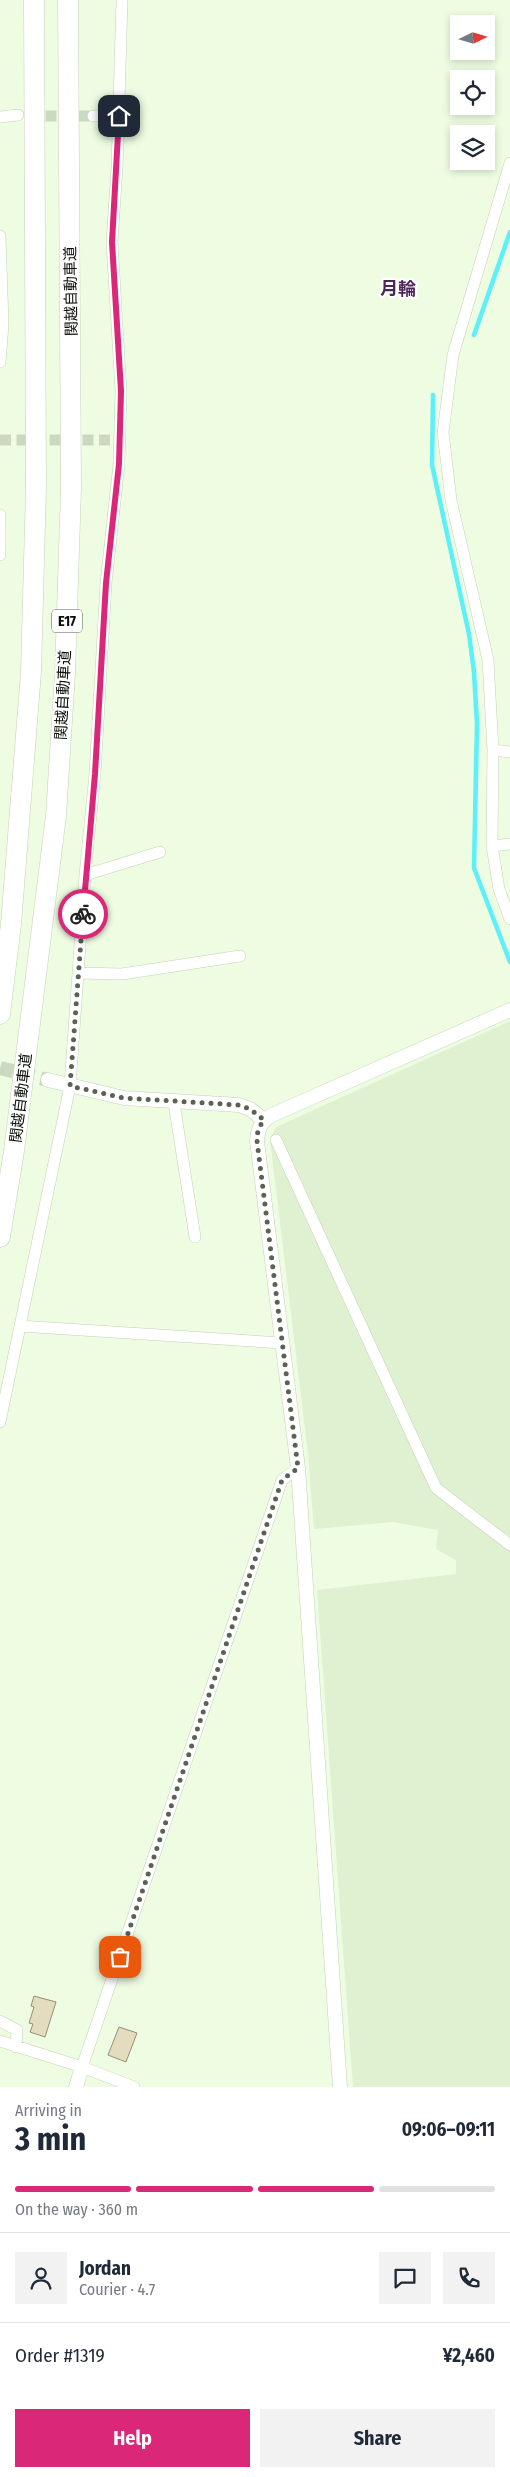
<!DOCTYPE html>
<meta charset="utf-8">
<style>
body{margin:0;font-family:"Fira Sans Condensed","Noto Sans JP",sans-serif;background:#f2f2f3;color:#1f2937;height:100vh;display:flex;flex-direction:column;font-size:19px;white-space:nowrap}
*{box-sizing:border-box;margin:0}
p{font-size:16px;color:#747a83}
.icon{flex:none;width:28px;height:28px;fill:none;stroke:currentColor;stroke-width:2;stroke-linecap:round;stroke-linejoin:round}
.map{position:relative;height:2087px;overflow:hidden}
.details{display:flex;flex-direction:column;background:#fff;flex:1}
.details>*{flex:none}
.needle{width:32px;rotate:85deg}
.controls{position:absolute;left:450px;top:15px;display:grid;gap:10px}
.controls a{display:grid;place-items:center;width:45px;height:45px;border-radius:0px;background:#fff;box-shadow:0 2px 8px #0003;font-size:25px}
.pin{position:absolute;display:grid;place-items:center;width:42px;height:42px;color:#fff;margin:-21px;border-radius:10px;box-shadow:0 2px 8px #0006}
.courier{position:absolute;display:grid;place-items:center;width:50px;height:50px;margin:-25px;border:4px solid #db2777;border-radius:50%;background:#fff;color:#222;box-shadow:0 1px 6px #0007}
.head em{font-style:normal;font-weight:700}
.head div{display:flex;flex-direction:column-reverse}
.head{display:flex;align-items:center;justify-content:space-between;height:85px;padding:0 15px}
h1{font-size:32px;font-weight:700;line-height:38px}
.bar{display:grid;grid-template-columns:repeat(4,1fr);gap:8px 5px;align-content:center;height:60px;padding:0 15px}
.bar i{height:6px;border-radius:4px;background:#e0e1e3}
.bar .active{background:#db2777}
.bar p{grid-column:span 4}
.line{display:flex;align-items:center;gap:12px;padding:0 15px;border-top:1px solid #e0e1e3}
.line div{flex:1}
.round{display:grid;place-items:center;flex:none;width:52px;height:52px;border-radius:0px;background:#f2f2f3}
.action{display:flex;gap:10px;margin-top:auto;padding:10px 15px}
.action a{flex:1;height:58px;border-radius:0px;background:#db2777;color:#fff;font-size:20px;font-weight:700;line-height:58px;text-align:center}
.action a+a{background:#f2f2f3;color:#1f2937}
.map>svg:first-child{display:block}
.built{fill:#dff1d0}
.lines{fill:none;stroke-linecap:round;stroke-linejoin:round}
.stream{stroke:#5cf0f8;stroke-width:4.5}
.building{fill:#e3dcbf;stroke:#958f74}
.minor-tunnel{stroke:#ccd9c1;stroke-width:11;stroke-dasharray:11 5.5;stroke-linecap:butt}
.tertiary-tunnel{stroke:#ccd9c1;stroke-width:14;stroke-dasharray:14 7;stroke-linecap:butt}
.minor-casing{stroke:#c3d2b7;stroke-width:12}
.tertiary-casing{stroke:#c3d2b7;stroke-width:15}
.motorway-casing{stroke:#c3d2b7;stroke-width:21}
.minor{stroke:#fff;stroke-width:11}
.tertiary{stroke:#fff;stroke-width:14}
.motorway{stroke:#fff;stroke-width:20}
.done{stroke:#5a6253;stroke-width:5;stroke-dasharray:0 9}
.route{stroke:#db2777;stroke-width:6}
.labels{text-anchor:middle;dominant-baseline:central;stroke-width:4.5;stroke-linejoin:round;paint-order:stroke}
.shield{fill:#fff;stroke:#545651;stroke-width:1}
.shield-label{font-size:14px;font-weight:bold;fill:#0a0e06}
.street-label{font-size:15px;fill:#0a0e06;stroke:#fff}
.quarter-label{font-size:18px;font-weight:bold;fill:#502559;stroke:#fff}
</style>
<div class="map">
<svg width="510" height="2087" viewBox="0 0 510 2087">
<rect width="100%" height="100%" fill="#eefde2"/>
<path class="built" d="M510,1021V2087H353L317,1590L456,1574V1560L436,1549L438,1530L393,1522L314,1529L308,1454L270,1140L276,1127Z"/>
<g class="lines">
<path class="stream" d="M474,335L510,232
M433,395L432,465L469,634L474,672L477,724L474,868L510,962"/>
</g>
<path class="building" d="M34,1996L56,2002L45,2037L30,2032L33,2024L29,2023L34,2007L31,2006Z
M119,2027L137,2033L126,2062L108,2055Z"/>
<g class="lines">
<path class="minor-tunnel" d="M29,116H93
M0,440H119"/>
<path class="tertiary-tunnel" d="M0,1068L48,1080"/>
<g class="minor-casing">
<path id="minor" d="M93,116H119
M0,117L18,115
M510,163L453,355L443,432L451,500L488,660L493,750L492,846L499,889L510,919
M0,236L3,324L0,362
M0,515V555
M493,750L510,752
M492,846L510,844
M85,875L160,852
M80,973L122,974L240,956
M174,1103L195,1237
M276,1140L436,1488L510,1545
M20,1326L282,1343
M0,1422L70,1086L85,875L95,774L106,583L119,464L121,391L112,242L117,168L122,0
M0,2021L17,2030L16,2047
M0,2041L82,2067L134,2087
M82,2067L282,1480L298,1468"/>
</g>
<g class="tertiary-casing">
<path id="tertiary" d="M48,1080L124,1098L239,1105L250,1109L264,1120
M76,2087L82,2067
M340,2087L298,1468L257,1141C258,1128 261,1121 272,1115L510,1010"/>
</g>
<g class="motorway-casing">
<path id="motorway" d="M0,1014L11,924L31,672L36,487L34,0
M0,1237L14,1151L56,816L65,673L71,489L68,0"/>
</g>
<use href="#minor" class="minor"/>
<use href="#tertiary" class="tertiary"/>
<use href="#motorway" class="motorway"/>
</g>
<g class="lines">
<path class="done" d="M83,914L70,1086L124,1098L239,1105L250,1109L264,1120L258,1129L257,1141L298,1468L282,1480L120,1957"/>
<path class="route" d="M83,914L95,774L106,583L119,464L121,391L112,242L119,116"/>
</g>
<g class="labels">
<rect class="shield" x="52" y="609.5" width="30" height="23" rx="4"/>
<g class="shield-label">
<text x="67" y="621">E17</text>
</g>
<g class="street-label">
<text transform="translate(71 291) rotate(-91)">関越自動車道</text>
<text transform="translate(63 695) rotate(-87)">関越自動車道</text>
<text transform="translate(21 1098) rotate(-83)">関越自動車道</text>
</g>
<g class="quarter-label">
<text x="398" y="289">月輪</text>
</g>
</g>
</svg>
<div class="controls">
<a><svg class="needle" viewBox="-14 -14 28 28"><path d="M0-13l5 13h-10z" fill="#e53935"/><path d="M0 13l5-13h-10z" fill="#747a83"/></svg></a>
<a><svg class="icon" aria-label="locate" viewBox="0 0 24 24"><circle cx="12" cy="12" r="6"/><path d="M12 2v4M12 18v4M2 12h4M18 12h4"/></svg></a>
<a><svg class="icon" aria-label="layers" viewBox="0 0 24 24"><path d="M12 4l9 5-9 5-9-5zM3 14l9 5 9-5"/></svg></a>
</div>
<div class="pin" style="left:120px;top:1957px;background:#ea580c"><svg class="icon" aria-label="bag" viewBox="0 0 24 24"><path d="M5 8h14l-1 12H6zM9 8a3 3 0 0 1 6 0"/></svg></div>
<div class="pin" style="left:119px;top:116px;background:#1f2937"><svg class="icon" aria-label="home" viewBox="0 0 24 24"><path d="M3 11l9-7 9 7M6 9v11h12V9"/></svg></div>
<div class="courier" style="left:83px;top:914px"><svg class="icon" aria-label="bike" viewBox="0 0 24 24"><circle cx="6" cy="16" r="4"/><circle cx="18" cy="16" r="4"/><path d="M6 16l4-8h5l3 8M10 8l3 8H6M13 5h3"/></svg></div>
</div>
<section class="details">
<div class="head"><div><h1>3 min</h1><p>Arriving in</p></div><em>09:06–09:11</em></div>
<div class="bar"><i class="active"></i><i class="active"></i><i class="active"></i><i></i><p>On the way · 360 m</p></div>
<div class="line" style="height:90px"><a class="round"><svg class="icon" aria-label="person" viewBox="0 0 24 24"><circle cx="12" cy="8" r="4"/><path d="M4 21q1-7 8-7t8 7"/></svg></a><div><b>Jordan</b><p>Courier · 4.7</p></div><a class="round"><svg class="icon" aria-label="chat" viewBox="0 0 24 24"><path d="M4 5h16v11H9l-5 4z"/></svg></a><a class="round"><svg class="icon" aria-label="phone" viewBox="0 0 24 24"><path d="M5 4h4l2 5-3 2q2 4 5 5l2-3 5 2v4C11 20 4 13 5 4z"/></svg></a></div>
<div class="line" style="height:65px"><div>Order #1319</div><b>¥2,460</b></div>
<div class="action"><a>Help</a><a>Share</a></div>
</section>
